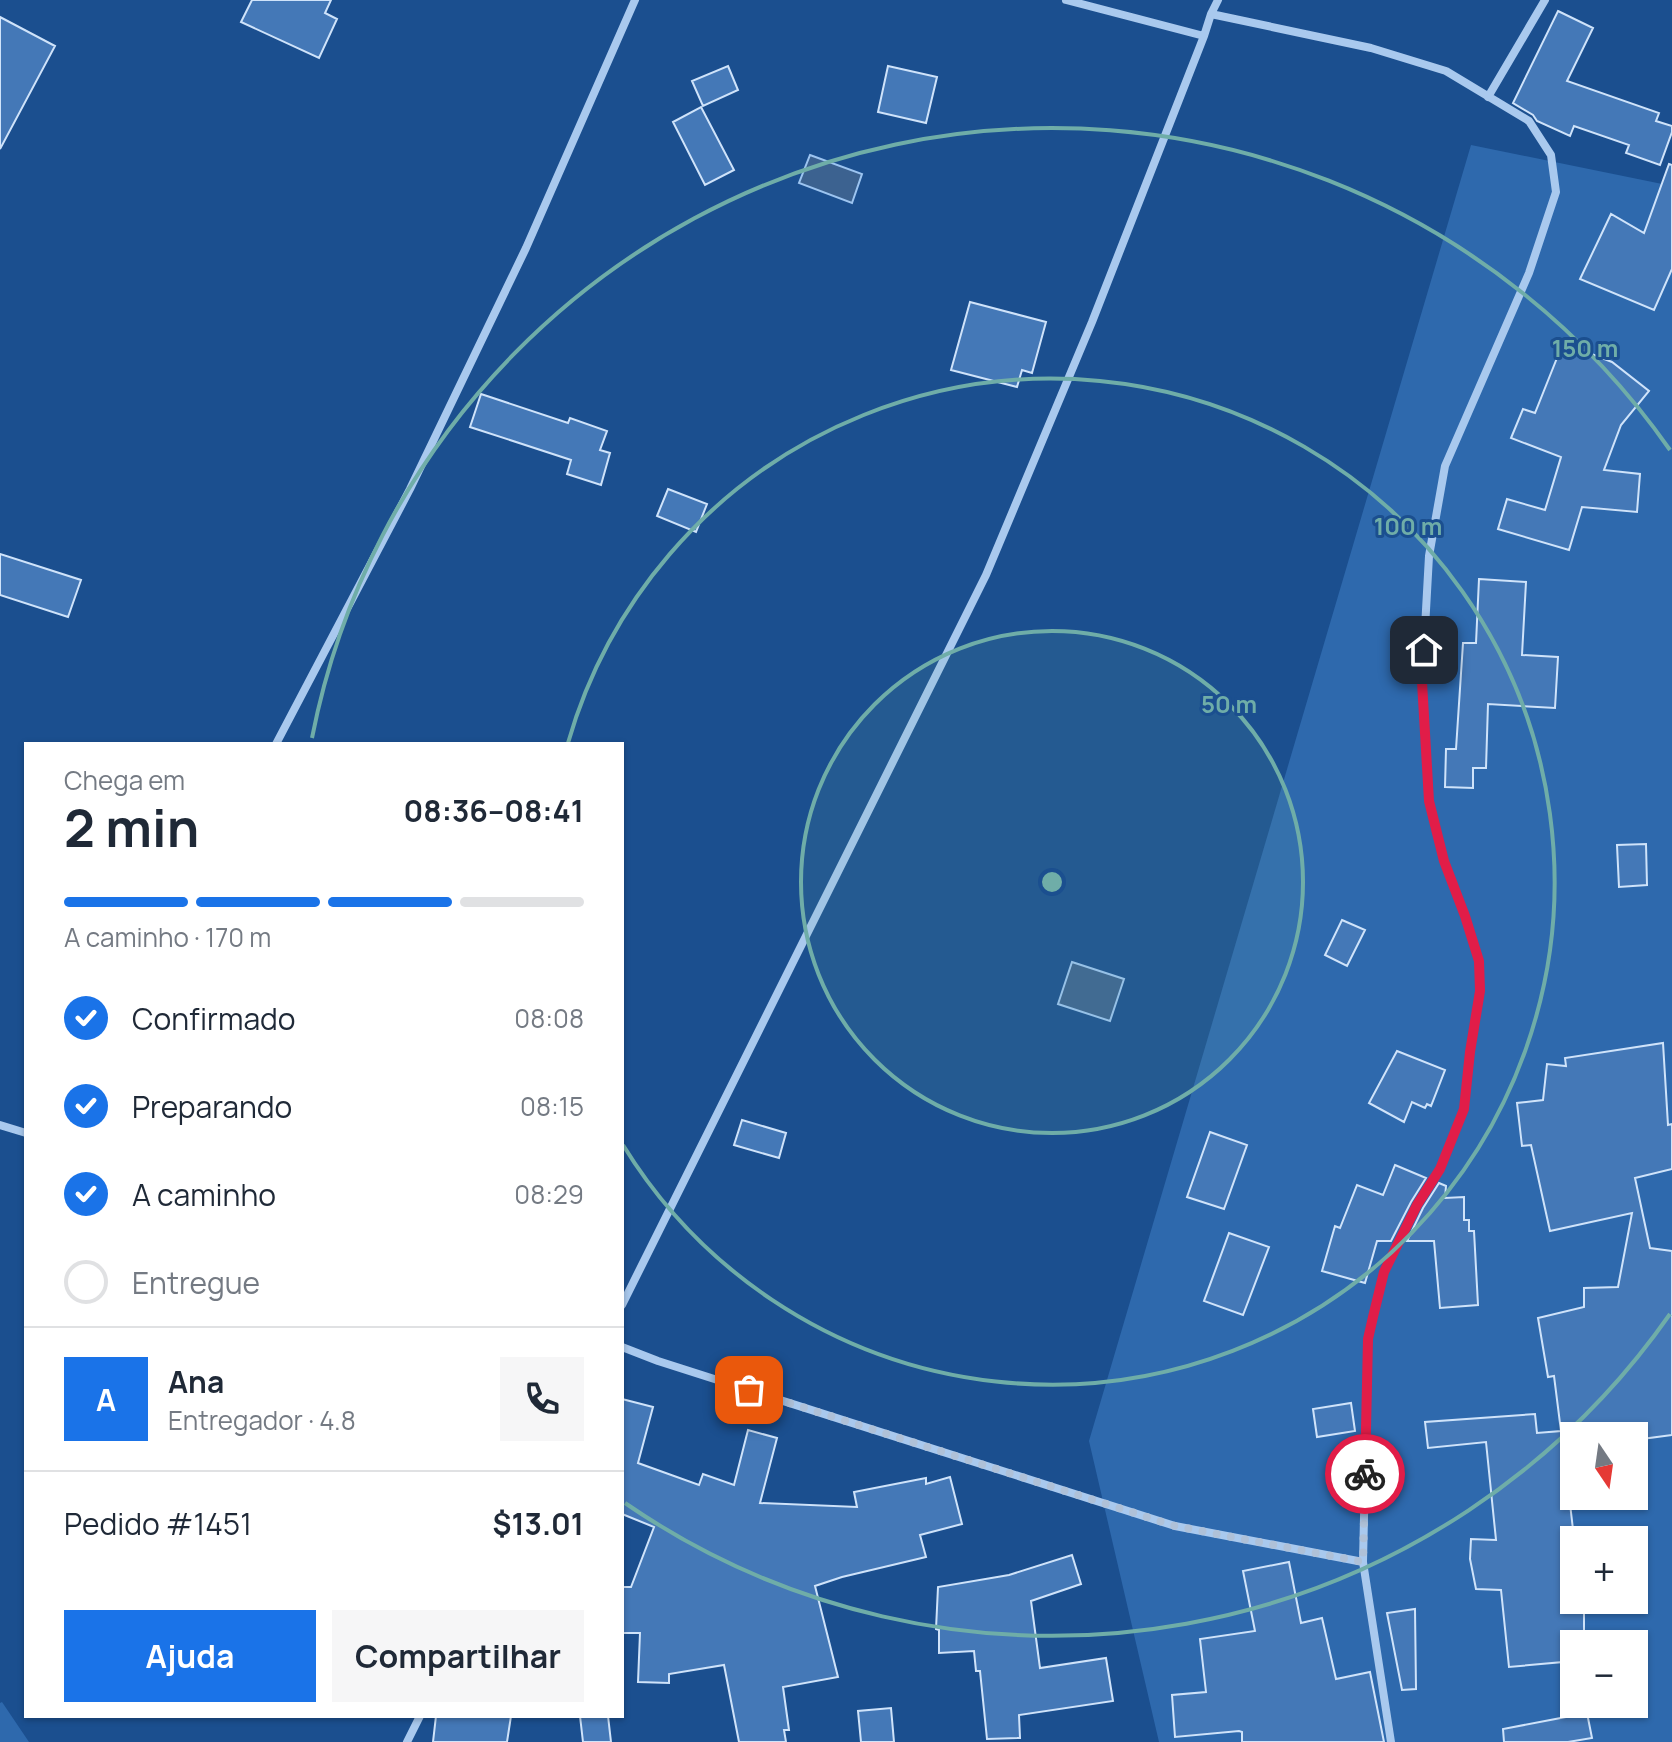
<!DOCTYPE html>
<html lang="pt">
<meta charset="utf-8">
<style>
body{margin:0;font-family:Manrope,sans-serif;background:#f6f6f7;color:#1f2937;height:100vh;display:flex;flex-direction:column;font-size:30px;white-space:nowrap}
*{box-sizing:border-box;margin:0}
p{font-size:26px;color:#747a83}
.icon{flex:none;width:44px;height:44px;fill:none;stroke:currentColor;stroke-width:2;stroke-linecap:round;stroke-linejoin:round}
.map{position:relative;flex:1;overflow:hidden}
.drawer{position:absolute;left:24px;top:742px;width:600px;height:976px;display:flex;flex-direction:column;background:#fff;border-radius:0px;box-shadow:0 2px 6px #0004}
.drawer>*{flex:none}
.needle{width:52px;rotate:167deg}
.buttons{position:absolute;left:1560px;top:1422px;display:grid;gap:16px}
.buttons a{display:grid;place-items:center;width:88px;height:88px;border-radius:0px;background:#fff;box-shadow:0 2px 6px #0004;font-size:40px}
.pin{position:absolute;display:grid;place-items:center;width:68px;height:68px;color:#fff;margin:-34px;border-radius:16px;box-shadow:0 4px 12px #0006}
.courier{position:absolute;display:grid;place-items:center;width:80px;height:80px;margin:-40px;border:6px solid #e11d48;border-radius:50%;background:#fff;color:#222;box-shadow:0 2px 10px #0007}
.summary em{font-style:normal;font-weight:700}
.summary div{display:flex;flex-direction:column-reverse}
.summary{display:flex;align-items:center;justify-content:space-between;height:136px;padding:0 40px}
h1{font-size:52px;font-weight:700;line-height:60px}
.bar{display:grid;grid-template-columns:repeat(4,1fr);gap:12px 8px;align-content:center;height:96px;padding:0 40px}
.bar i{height:10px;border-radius:6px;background:#e0e1e3}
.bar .active{background:#1a73e8}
.bar p{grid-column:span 4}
.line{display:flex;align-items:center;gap:20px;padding:0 40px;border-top:2px solid #e0e1e3}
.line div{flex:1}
.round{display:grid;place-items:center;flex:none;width:84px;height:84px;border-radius:0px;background:#f6f6f7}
ol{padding:0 40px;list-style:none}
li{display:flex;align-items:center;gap:24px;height:88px}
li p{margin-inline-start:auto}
li .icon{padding:8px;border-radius:50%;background:#1a73e8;color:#fff;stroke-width:4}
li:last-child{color:#747a83}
li i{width:44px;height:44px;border:4px solid #e0e1e3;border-radius:50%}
.cta{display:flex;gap:16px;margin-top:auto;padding:16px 40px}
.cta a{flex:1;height:92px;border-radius:0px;background:#1a73e8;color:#fff;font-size:32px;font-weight:700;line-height:92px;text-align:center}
.cta a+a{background:#f6f6f7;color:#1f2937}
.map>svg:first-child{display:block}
.green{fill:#2e69ad;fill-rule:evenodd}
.water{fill:#3c6290;stroke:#9cc4f0;stroke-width:2}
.building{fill:#4478b7;stroke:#cfe3fa;stroke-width:2}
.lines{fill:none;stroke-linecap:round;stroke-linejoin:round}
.street{stroke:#a9c9ee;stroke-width:8}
.done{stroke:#afc1d8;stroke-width:8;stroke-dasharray:0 14.4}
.route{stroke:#e11d48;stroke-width:10}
.ring{fill:none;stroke:#6fada8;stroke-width:4}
.centre{fill:#6fada8;stroke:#1b4f8f;stroke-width:4}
.ring-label{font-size:24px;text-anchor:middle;font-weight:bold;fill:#6fada8;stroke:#1b4f8f;stroke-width:6;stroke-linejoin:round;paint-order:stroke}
</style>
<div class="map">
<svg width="1672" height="1742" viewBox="0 0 1672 1742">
<rect width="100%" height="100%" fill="#1b4f8f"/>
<path class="green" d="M1471,145L1672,186V1742H1159L1089,1441ZM1574,1436H1634V1496H1574ZM1574,1540H1634V1600H1574ZM1574,1644H1634V1704H1574Z
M2,1702L29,1742H0V1703Z"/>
<path class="water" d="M810,155L862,174L852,203L799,183Z
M1072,962L1124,979L1110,1021L1058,1004Z"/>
<path class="building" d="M252,0H331L325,13L337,19L319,58L241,22Z
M1558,11L1593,28L1567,81L1659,113L1656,121L1672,126V132L1660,165L1626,153L1629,145L1574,126L1570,136L1537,121L1533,115L1513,103Z
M0,17L55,46L0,149Z
M728,66L738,90L703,106L692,81Z
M888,66L937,77L926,123L878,112Z
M701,107L734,170L705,185L673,122Z
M1669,164L1672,165V269L1654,310L1580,279L1611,214L1644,233Z
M970,302L1046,322L1032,373L1022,370L1017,387L951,370Z
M1563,343L1612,362L1649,391L1621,425L1604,470L1640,474L1637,512L1582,507L1569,550L1498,529L1507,499L1545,510L1561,457L1511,438L1523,409L1535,413Z
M481,394L568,423L570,418L607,431L600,450L610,453L601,485L567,474L571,460L470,427Z
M668,489L707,504L696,532L657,516Z
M0,554L81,580L68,617L0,595Z
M1479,579L1526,582L1522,655L1558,657L1555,708L1488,704L1486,768H1473V788L1445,787L1446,749H1456L1463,643H1476Z
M1646,844L1647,885L1619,887L1617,845Z
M1342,920L1365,930L1347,966L1325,955Z
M1663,1043L1668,1125L1672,1124V1169L1635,1178L1650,1248L1672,1251V1435L1634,1440V1436H1574V1494L1569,1495L1574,1538V1600H1584V1639L1574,1637V1661L1509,1667L1501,1590L1476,1589L1470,1559L1471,1539L1496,1540L1486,1442L1428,1448L1425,1422L1535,1414L1537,1433L1561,1431L1554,1376L1548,1377L1538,1318L1584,1307V1288L1618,1287L1632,1213L1550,1231L1531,1145L1522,1146L1517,1103L1543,1100L1547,1064L1566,1066L1565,1058Z
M1397,1051L1445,1070L1431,1106L1427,1104L1425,1108L1412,1102L1404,1122L1369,1103Z
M742,1120L786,1133L779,1158L734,1145Z
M1210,1132L1247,1145L1224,1209L1187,1197Z
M1395,1165L1426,1178L1411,1202L1391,1241H1377L1365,1283L1322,1271L1335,1226L1340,1228L1357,1185L1383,1195Z
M1439,1183L1446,1186L1445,1198L1464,1197V1220H1469V1231H1474L1478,1305L1440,1308L1434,1241H1407L1423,1208Z
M1229,1233L1269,1247L1243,1315L1204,1301Z
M622,1399L653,1407L638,1463L699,1485L703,1474L734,1485L748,1430L777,1438L760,1503L857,1507L854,1492L926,1478V1484L950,1477L962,1524L920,1535L926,1557L842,1577L815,1586L838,1677L783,1687L789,1730H784L786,1742H739L724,1665L669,1674V1683L638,1682L640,1633H622V1587H631L654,1527L622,1514Z
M1351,1403L1355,1431L1317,1437L1313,1409Z
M1072,1555L1081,1584L1031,1601L1040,1668L1106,1658L1113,1701L1019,1715L1020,1738L987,1739L980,1671H976L974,1651L939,1653V1630L936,1629L938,1587L1009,1575Z
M1289,1562L1301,1623L1322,1618L1336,1679L1370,1672L1384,1742H1242V1732L1239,1731L1175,1737L1172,1695L1206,1692L1200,1639L1255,1631L1243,1571Z
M1415,1609L1416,1689L1402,1690L1387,1613Z
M891,1708L894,1742H861L858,1711Z
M1587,1713L1592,1738L1568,1742H1504L1503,1729Z
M436,1716H511L507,1742H433Z
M580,1716H608L611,1742H583Z"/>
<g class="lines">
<path class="street" d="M1066,0L1204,36
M1211,14L1371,48L1446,71L1529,121L1551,155L1556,192L1529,273L1445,466L1429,556L1422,682L1429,801L1444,861L1465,916L1479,961L1480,991L1470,1052L1464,1109L1440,1169L1417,1205L1384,1272L1368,1339L1363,1562L1391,1742
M1488,97L1545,0
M276,744L410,489L526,248L635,0
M0,1125L26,1133
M622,1305L986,575L1092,322L1204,36L1211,14L1218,0
M622,1347L658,1361L1175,1526L1363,1562
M407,1742L420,1716"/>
</g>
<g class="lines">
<path class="done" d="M749,1390L1175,1526L1363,1562L1365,1474"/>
<path class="route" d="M1365,1474L1368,1339L1373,1317L1384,1272L1417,1205L1440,1169L1464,1109L1470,1052L1480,991L1479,961L1465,916L1444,861L1429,801L1422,682L1424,650"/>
</g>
<circle cx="1052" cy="882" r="251" fill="#6fada8" fill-opacity=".12"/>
<g class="ring">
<circle cx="1052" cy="882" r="251"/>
<path d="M568 743A503 503 0 1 1 623 1145"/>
<path d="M1670 1314A754 754 0 0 1 625 1503M312 738A754 754 0 0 1 1670 450"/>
</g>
<circle cx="1052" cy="882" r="12" class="centre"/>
<g class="ring-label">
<text x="1585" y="357">150 m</text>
<text x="1408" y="535">100 m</text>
<text x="1229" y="713">50 m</text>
</g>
</svg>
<div class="buttons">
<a><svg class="needle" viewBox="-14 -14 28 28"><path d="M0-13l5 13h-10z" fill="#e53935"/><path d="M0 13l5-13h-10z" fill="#747a83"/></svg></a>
<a>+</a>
<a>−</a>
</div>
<div class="pin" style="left:749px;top:1390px;background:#ea580c"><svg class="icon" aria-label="bag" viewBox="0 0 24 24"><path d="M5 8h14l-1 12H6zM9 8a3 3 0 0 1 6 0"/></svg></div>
<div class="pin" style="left:1424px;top:650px;background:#1f2937"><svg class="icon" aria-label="home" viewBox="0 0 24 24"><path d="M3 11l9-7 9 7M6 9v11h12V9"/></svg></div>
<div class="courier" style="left:1365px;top:1474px"><svg class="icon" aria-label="bike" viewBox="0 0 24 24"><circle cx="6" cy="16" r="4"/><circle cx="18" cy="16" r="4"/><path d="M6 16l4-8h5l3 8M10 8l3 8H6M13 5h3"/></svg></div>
<section class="drawer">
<div class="summary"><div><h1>2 min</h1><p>Chega em</p></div><em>08:36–08:41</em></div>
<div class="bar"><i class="active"></i><i class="active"></i><i class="active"></i><i></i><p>A caminho · 170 m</p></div>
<ol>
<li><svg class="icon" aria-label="check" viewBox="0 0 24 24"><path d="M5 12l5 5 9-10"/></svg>Confirmado<p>08:08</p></li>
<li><svg class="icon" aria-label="check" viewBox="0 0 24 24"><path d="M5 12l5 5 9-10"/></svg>Preparando<p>08:15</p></li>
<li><svg class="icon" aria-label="check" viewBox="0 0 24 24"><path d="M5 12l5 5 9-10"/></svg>A caminho<p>08:29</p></li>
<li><i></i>Entregue</li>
</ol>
<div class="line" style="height:144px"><b class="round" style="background:#1a73e8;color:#fff">A</b><div><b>Ana</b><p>Entregador · 4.8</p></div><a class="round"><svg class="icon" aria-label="phone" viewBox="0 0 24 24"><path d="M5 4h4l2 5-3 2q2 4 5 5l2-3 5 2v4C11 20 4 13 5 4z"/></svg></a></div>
<div class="line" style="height:104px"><div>Pedido #1451</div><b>$13.01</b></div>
<div class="cta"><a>Ajuda</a><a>Compartilhar</a></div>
</section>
</div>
